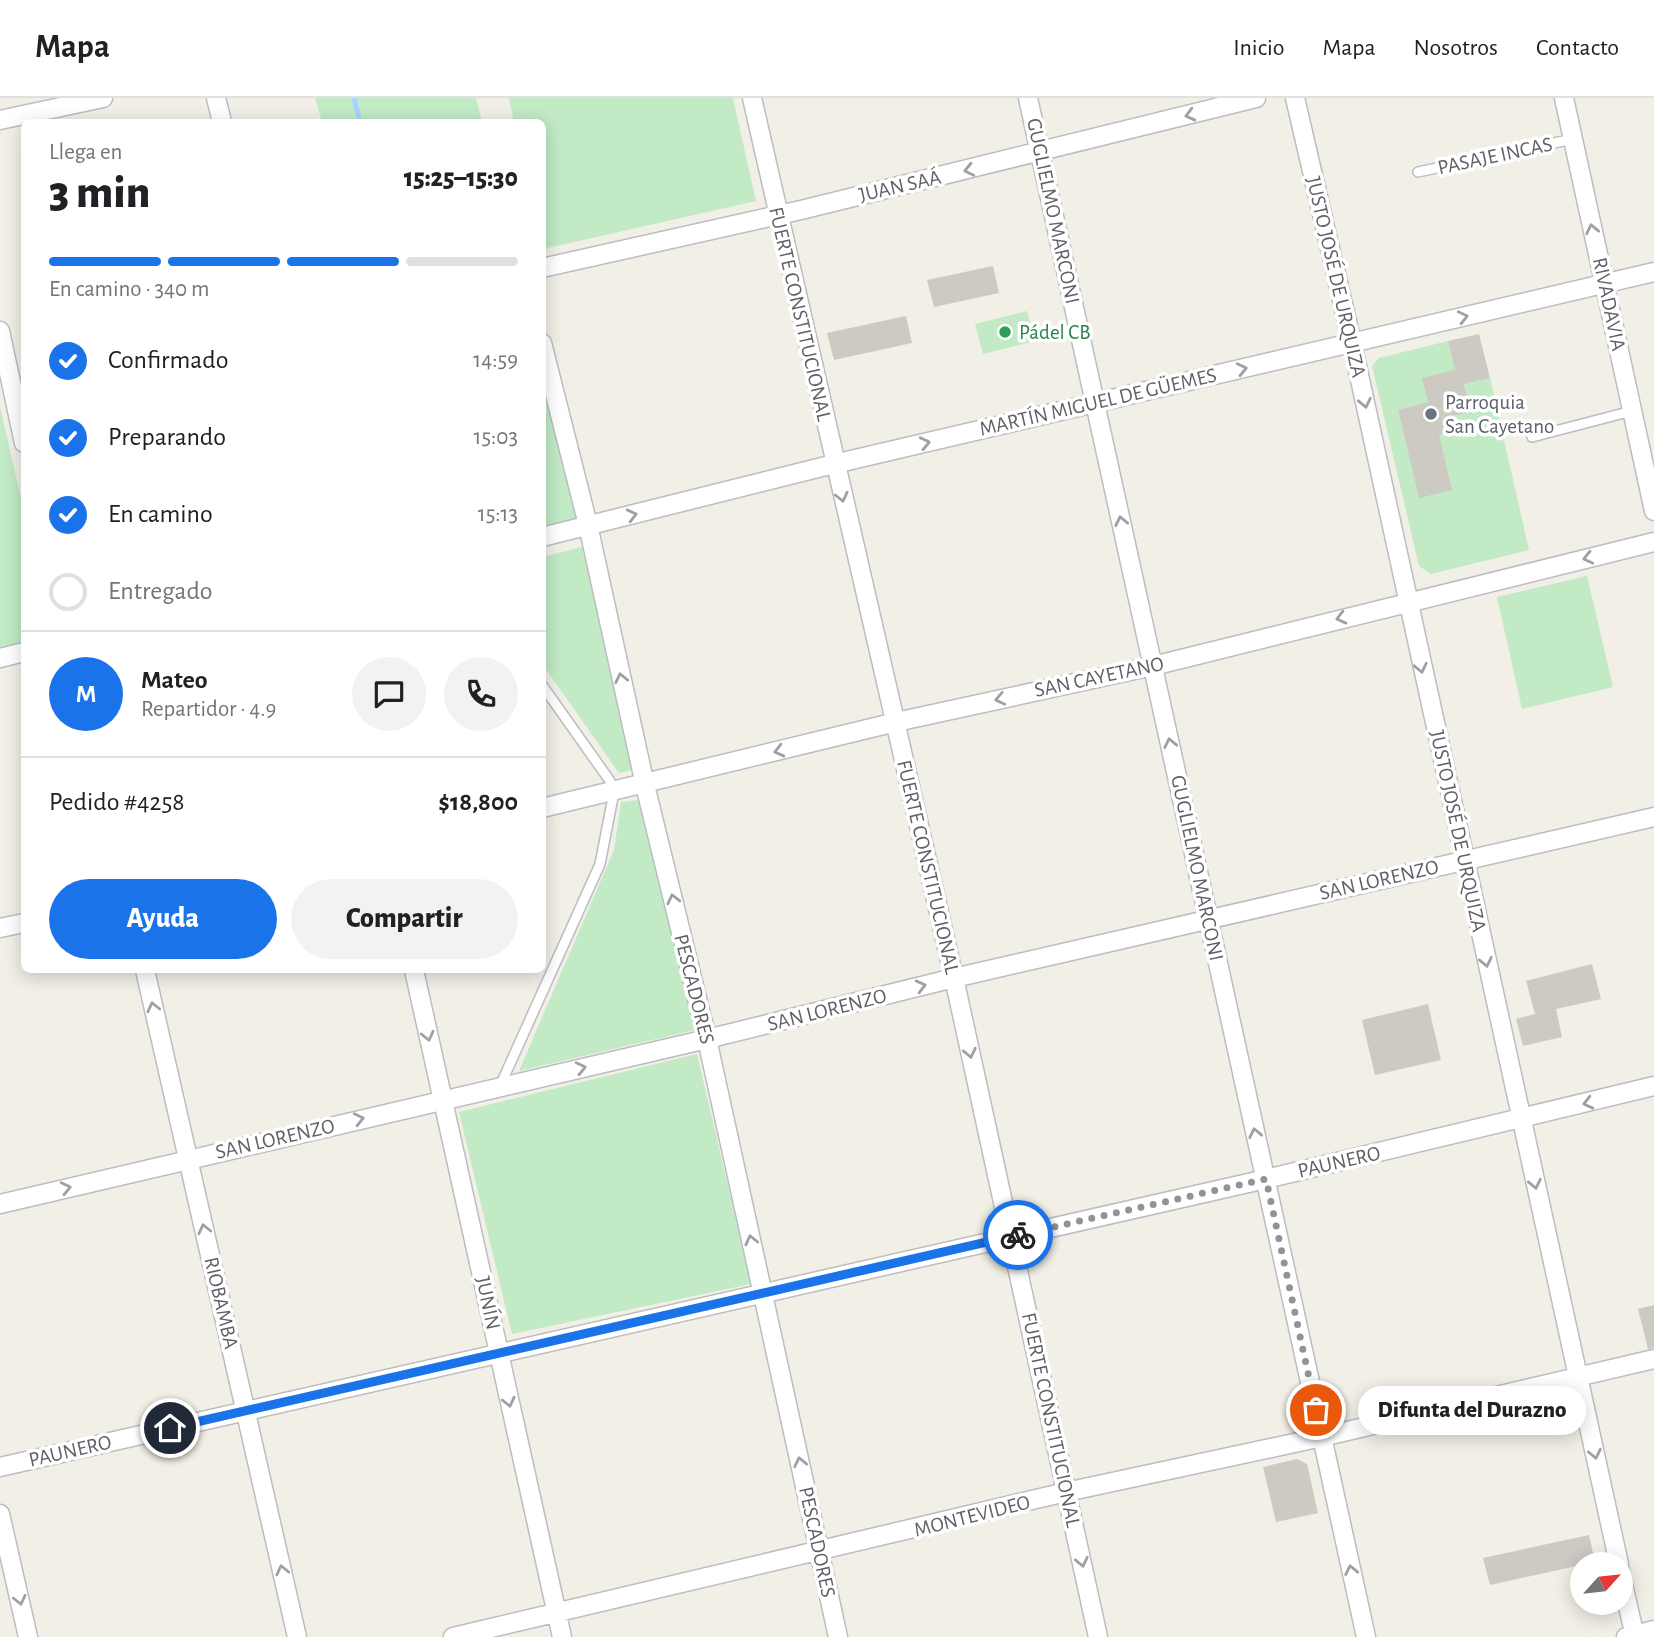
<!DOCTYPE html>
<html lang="es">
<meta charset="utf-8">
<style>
body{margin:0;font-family:"Alegreya Sans",sans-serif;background:#f2f2f2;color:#202124;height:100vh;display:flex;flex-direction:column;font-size:26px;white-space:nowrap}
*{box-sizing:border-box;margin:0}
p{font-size:23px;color:#757577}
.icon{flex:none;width:38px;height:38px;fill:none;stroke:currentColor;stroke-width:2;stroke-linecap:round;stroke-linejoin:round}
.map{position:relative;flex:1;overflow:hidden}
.sheet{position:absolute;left:21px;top:21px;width:525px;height:854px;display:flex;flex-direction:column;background:#fff;border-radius:10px;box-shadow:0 4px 18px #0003}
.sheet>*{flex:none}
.needle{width:46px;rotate:63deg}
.buttons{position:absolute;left:1570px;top:1454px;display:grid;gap:14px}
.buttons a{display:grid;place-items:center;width:63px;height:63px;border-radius:50%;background:#fff;box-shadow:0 4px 18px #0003;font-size:35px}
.pin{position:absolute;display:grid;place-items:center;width:60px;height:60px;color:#fff;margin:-30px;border:4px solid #fff;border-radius:50%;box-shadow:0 2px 7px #0007}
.courier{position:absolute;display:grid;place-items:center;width:70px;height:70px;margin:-35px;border:5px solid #1a73e8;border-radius:50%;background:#fff;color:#222;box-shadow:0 2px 9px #0007}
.bubble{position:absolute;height:49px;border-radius:24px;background:#fff;box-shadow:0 4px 18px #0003;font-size:23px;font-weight:800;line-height:49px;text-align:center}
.headline em{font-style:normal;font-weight:800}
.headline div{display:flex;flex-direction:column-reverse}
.headline{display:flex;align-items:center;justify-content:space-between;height:119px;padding:0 28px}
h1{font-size:46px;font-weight:800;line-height:52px}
.bar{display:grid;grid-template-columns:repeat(4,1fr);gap:10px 7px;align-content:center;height:84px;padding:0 28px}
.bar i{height:9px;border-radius:5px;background:#e0e0e0}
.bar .active{background:#1a73e8}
.bar p{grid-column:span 4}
.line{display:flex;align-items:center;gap:18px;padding:0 28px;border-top:2px solid #e0e0e0}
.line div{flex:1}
.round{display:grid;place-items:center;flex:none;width:74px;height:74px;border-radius:37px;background:#f2f2f2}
ol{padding:0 28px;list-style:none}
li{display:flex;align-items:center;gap:21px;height:77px}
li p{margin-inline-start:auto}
li .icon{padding:7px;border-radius:50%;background:#1a73e8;color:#fff;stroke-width:4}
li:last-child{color:#757577}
li i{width:38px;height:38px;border:4px solid #e0e0e0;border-radius:50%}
.button{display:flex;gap:14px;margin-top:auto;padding:14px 28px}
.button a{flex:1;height:80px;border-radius:42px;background:#1a73e8;color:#fff;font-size:28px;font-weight:800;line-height:80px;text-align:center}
.button a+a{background:#f2f2f2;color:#202124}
header{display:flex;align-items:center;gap:42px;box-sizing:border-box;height:98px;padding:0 35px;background:#fff;border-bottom:2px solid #e0e0e0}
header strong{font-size:33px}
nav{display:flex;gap:38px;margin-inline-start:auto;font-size:24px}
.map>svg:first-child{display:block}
.green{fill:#c1eac5}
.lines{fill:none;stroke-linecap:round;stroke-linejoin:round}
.stream{stroke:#a8d2ff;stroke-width:5}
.building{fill:#cccac3}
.service-casing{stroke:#bbbdc3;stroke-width:12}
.minor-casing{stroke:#bbbdc3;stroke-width:21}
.service{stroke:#fff;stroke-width:9}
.minor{stroke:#fff;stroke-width:18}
.oneway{stroke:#9ea0a4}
.done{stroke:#919394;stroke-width:7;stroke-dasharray:0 12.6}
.route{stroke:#1a73e8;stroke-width:9}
.leisure-dot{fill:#2e9e5b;stroke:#fff;stroke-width:2.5}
.worship-dot{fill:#6b7280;stroke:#fff;stroke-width:2.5}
.labels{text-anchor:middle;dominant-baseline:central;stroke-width:7;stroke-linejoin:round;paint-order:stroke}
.street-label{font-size:21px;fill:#5e6168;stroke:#fff}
.leisure-label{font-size:21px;fill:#27864d;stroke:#fff;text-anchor:start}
.worship-label{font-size:21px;fill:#5b616d;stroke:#fff;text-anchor:start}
</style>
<header>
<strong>Mapa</strong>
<nav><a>Inicio</a><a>Mapa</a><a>Nosotros</a><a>Contacto</a></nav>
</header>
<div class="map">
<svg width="1654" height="1539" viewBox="0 0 1654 1539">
<rect width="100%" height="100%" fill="#f1efe6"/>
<path class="green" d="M315,0H476L482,24H322Z
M509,0H733L756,103L543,151L542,24H514Z
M1027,213L1035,243L983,256L975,226Z
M1448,243L1455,272L1428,304L1398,312L1419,399L1439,337L1457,333L1453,318L1471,314L1464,286L1490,280L1529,452L1431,476L1419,468L1372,268L1379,260Z
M542,274L577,421L543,429H542Z
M0,309L24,413V547L0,552Z
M582,449L633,672L619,675L543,567L542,459Z
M1587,478L1613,589L1522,611L1497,499Z
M639,702L695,932L519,973L614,752L621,704Z
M697,956L751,1186L512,1236L459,1014Z"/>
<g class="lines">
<path class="stream" d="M354,0L360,24"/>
</g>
<path class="building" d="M993,168L999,195L934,209L927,182Z
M906,218L912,245L834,262L827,235Z
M1479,236L1490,280L1464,286L1471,314L1453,318L1457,333L1439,337L1452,392L1419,400L1398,312L1428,304L1422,280L1455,272L1448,243Z
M1592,866L1601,901L1556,911L1562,939L1523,948L1516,921L1535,916L1526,883Z
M1428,906L1441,962L1375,977L1362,922Z
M1654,1207V1250L1648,1251L1638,1211Z
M1297,1361L1307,1366L1318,1415L1276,1424L1263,1369Z
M1589,1437L1595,1464L1490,1487L1483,1460Z"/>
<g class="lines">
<g class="service-casing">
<path id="service" d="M1418,74L1573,41
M1532,339L1632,313
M500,988L600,766L614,694L610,683L542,587"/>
</g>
<g class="minor-casing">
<path id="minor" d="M216,0L222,24
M752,0L954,880L1098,1539
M1028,0L1366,1539
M1295,0L1352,245L1619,1466
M1564,0L1654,413
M0,22L103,0
M542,170L801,112L1256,0
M0,233L24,345
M542,245L588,427L645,687L707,941L838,1539
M542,439L834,366L1654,174
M0,560L24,554
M542,710L896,624L1153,568L1654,444
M0,830L24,825
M145,872L297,1539
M414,872L562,1539
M0,1106L707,941L954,880L1654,719
M0,1369L1266,1081L1654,988
M0,1416L28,1539
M1620,1473L1635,1539
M453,1539L1066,1394L1322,1339L1654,1261
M1626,1539L1654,1532"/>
</g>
<use href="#service" class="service"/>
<use href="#minor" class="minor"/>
</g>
<defs><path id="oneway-chevron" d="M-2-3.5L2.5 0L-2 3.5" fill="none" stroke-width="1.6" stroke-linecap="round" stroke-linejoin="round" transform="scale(1.75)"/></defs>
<g class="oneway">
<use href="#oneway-chevron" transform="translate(1190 17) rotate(166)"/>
<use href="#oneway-chevron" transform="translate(969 72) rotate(167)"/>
<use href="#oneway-chevron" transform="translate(1592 131) rotate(-102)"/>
<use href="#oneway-chevron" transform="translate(1463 219) rotate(-13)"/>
<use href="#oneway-chevron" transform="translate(1242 271) rotate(-13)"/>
<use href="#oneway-chevron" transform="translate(1365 305) rotate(78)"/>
<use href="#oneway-chevron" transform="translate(925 345) rotate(-13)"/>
<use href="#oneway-chevron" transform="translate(842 399) rotate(77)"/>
<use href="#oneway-chevron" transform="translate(632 417) rotate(-14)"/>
<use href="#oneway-chevron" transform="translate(1121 423) rotate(-102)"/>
<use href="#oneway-chevron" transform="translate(1588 460) rotate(167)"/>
<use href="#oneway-chevron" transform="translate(1341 520) rotate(166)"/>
<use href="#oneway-chevron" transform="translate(1421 570) rotate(78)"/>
<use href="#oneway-chevron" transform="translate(621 580) rotate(-102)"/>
<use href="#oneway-chevron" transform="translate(1000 601) rotate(168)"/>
<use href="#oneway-chevron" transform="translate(1170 645) rotate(-102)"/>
<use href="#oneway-chevron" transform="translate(779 653) rotate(166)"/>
<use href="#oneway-chevron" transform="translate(673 801) rotate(-104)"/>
<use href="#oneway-chevron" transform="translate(1486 864) rotate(78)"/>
<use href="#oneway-chevron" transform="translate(921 888) rotate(-14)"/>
<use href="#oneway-chevron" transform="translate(153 909) rotate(-103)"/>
<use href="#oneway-chevron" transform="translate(428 938) rotate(77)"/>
<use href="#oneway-chevron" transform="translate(970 955) rotate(78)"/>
<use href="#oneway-chevron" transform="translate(581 970) rotate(-13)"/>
<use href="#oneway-chevron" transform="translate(1588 1005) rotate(166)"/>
<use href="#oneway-chevron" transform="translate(359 1021) rotate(-13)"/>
<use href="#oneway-chevron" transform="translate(1255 1035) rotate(-102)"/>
<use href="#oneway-chevron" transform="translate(1535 1086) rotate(78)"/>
<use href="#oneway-chevron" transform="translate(66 1090) rotate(-13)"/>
<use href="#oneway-chevron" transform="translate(204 1131) rotate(-103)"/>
<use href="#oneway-chevron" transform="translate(751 1142) rotate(-103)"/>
<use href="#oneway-chevron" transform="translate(509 1304) rotate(77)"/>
<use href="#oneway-chevron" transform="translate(1595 1356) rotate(78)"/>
<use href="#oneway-chevron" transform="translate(800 1364) rotate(-102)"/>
<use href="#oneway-chevron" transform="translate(1082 1464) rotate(78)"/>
<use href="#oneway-chevron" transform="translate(282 1472) rotate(-103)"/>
<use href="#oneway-chevron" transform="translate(1351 1472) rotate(-102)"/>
<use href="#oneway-chevron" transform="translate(20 1502) rotate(77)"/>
</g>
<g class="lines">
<path class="done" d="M1018,1137L1266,1081L1316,1312"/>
<path class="route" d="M170,1330L1018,1137"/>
</g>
<circle class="leisure-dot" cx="1005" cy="234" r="7"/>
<circle class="worship-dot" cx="1431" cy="316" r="7"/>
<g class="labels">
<g class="street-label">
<text transform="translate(1495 58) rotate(-12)">PASAJE INCAS</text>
<text transform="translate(900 88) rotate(-13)">JUAN SAÁ</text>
<text transform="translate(1053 113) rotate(78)">GUGLIELMO MARCONI</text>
<text transform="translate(1336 179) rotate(77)">JUSTO JOSÉ DE URQUIZA</text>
<text transform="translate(1609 206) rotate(78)">RIVADAVIA</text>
<text transform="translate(800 216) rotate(77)">FUERTE CONSTITUCIONAL</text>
<text transform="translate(1098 304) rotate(-13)">MARTÍN MIGUEL DE GÜEMES</text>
<text transform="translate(1099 579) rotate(-12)">SAN CAYETANO</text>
<text transform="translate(1458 733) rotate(78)">JUSTO JOSÉ DE URQUIZA</text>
<text transform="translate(928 769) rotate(77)">FUERTE CONSTITUCIONAL</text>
<text transform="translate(1197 770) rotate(78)">GUGLIELMO MARCONI</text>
<text transform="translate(1379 782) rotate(-13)">SAN LORENZO</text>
<text transform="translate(694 891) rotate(76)">PESCADORES</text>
<text transform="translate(827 912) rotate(-14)">SAN LORENZO</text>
<text transform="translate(275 1041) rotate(-13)">SAN LORENZO</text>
<text transform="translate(1339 1064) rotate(-13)">PAUNERO</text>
<text transform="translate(221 1205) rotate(77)">RIOBAMBA</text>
<text transform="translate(488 1205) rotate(78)">JUNÍN</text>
<text transform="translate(1051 1322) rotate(78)">FUERTE CONSTITUCIONAL</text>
<text transform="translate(70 1353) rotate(-13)">PAUNERO</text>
<text transform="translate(972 1418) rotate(-14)">MONTEVIDEO</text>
<text transform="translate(817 1444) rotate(78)">PESCADORES</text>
</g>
<g class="leisure-label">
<text x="1019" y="234">Pádel CB</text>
</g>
<g class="worship-label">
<text x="1445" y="304">Parroquia<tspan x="1445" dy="24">San Cayetano</tspan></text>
</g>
</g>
</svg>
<div class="buttons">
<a><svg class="needle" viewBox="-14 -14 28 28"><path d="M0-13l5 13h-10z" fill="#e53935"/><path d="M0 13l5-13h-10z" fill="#757577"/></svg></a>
</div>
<div class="pin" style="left:1316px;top:1312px;background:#ea580c"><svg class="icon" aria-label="bag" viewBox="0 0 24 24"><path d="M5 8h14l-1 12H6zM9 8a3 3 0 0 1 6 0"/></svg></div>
<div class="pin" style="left:170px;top:1330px;background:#1f2937"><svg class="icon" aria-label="home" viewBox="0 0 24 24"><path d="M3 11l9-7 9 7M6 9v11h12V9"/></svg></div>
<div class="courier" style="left:1018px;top:1137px"><svg class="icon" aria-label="bike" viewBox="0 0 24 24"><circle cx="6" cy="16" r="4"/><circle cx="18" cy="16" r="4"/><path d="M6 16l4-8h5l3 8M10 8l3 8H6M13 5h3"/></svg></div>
<div class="bubble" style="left:1358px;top:1288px;width:228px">Difunta del Durazno</div>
<section class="sheet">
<div class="headline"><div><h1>3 min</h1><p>Llega en</p></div><em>15:25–15:30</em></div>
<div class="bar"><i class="active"></i><i class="active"></i><i class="active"></i><i></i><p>En camino · 340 m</p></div>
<ol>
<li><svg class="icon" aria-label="check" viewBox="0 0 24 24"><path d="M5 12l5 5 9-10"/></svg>Confirmado<p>14:59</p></li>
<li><svg class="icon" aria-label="check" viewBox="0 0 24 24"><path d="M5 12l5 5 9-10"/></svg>Preparando<p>15:03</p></li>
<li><svg class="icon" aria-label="check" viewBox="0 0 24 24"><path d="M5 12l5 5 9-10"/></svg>En camino<p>15:13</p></li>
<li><i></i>Entregado</li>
</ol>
<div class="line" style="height:126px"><b class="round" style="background:#1a73e8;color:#fff">M</b><div><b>Mateo</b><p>Repartidor · 4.9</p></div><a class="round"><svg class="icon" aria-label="chat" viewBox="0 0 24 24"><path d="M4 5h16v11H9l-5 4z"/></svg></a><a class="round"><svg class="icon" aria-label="phone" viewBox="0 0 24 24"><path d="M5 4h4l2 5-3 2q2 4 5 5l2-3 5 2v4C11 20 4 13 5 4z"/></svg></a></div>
<div class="line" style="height:91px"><div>Pedido #4258</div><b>$18,800</b></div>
<div class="button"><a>Ayuda</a><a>Compartir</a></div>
</section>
</div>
